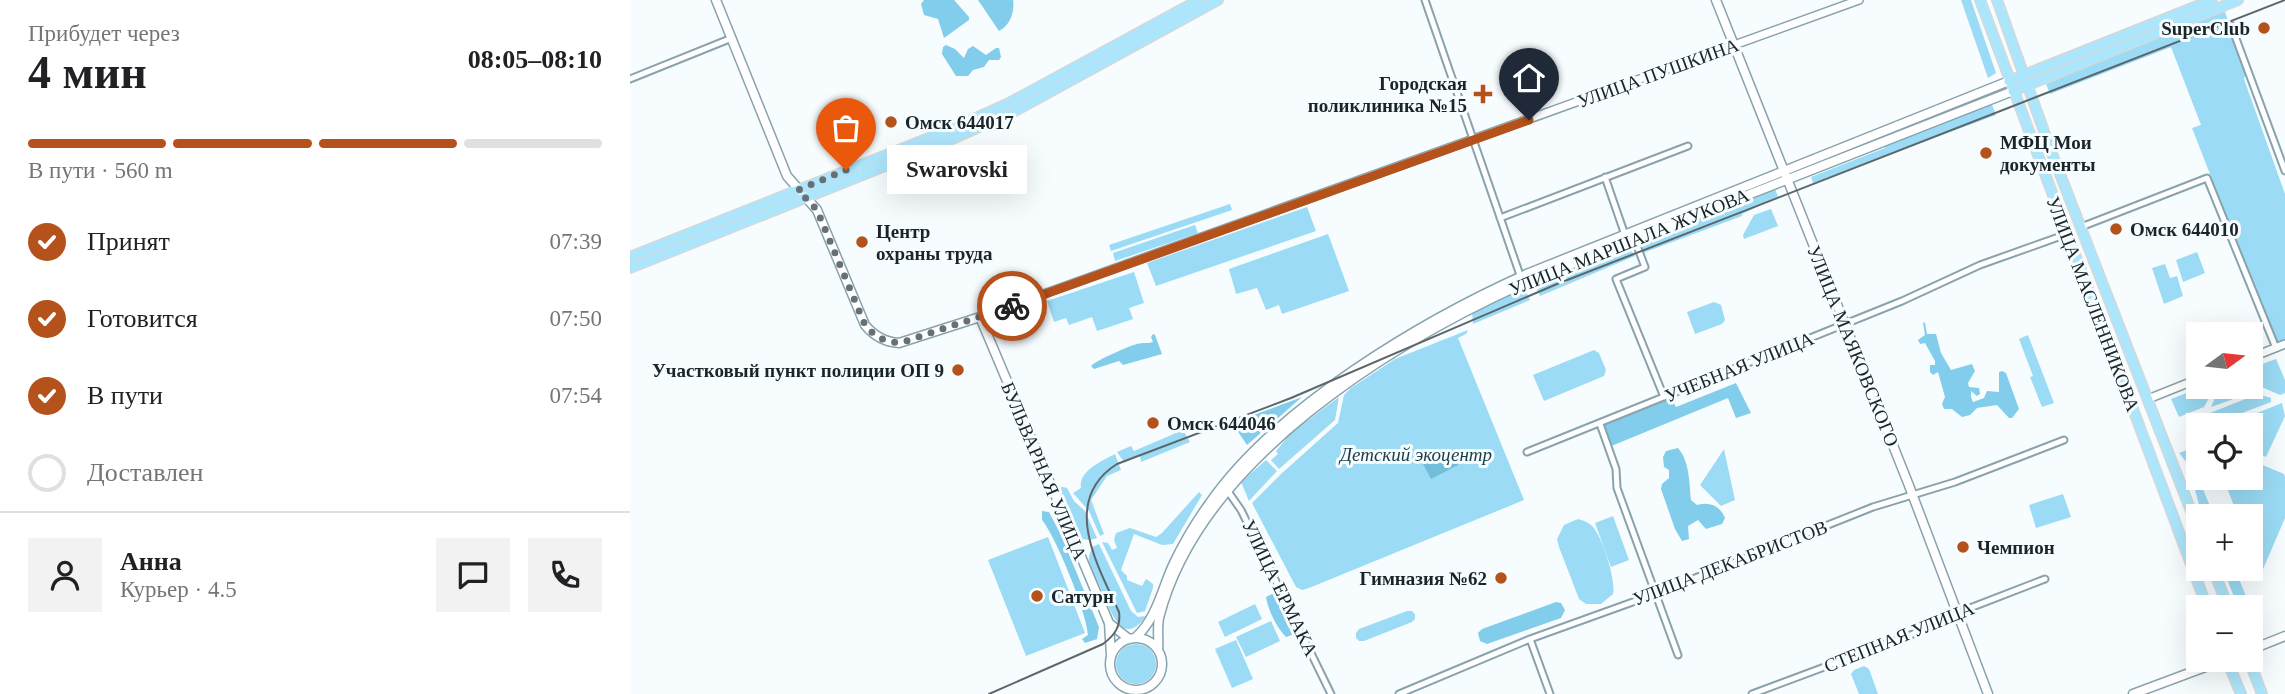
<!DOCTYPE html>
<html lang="ru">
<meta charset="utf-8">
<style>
body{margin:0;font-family:Georgia,serif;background:#f2f2f2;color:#202124;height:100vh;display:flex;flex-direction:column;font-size:26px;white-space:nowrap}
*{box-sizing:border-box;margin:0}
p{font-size:23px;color:#757577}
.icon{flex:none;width:38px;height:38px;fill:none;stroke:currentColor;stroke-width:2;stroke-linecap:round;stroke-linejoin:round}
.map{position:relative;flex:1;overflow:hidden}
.panel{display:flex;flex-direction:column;background:#fff;width:630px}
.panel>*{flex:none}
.needle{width:46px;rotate:75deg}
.tools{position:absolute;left:1556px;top:322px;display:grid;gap:14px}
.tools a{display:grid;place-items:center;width:77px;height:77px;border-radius:0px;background:#fff;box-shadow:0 7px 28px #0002;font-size:35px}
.pin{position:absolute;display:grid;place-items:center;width:60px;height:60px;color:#fff;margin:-72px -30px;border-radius:50% 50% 50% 0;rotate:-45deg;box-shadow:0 0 7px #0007}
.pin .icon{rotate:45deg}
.courier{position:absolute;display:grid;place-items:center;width:70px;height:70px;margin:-35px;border:5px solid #b5521c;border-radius:50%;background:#fff;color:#222;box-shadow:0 2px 9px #0007}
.bubble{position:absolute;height:49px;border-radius:0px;background:#fff;box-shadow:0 7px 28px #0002;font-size:23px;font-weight:600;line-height:49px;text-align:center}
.overview em{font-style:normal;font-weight:600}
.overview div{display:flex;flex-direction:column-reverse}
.overview{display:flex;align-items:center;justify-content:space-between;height:119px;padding:0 28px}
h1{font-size:46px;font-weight:600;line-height:52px}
.bar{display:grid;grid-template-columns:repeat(4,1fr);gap:10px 7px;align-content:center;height:84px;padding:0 28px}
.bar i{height:9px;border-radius:5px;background:#e0e0e0}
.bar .active{background:#b5521c}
.bar p{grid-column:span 4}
.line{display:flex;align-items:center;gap:18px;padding:0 28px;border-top:2px solid #e0e0e0}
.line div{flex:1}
.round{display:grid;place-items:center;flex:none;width:74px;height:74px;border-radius:0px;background:#f2f2f2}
ol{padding:0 28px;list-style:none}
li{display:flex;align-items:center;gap:21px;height:77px}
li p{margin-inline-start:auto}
li .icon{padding:7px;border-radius:50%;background:#b5521c;color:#fff;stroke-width:4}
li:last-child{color:#757577}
li i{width:38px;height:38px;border:4px solid #e0e0e0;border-radius:50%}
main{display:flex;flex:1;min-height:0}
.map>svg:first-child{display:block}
.green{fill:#9bdbf5}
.forest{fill:#81cdeb}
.water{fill:#71bdda}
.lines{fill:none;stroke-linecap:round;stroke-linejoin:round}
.minor-casing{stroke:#88a3ad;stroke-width:9}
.tertiary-casing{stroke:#88a3ad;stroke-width:10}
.secondary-casing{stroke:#88a3ad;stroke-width:11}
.primary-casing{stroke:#d6d8d8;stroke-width:12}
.minor{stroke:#fff;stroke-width:5}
.tertiary{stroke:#fff;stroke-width:7}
.secondary{stroke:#fff;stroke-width:8}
.primary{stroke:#ace6fd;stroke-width:9}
.tram{stroke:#5d676a;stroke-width:2}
.done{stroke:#677074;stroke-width:7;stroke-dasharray:0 12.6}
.route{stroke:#b5521c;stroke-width:9}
.poi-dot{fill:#b5521c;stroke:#f7fcfe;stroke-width:2.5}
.labels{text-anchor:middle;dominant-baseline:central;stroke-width:6;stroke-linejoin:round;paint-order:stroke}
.poi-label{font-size:19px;font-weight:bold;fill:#1a2529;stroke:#f7fcfe;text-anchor:start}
.street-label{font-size:19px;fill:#1a2529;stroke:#f7fcfe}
.park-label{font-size:19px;font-style:italic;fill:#193c49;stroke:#f7fcfe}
</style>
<main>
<section class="panel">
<div class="overview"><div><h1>4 мин</h1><p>Прибудет через</p></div><em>08:05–08:10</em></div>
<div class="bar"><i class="active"></i><i class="active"></i><i class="active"></i><i></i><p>В пути · 560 m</p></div>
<ol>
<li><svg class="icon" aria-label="check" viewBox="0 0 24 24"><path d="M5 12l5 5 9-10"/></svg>Принят<p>07:39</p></li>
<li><svg class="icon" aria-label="check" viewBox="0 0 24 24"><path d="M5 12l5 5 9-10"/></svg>Готовится<p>07:50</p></li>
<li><svg class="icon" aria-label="check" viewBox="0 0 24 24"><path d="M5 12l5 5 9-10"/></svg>В пути<p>07:54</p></li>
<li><i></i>Доставлен</li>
</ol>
<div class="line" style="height:126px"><a class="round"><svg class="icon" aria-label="person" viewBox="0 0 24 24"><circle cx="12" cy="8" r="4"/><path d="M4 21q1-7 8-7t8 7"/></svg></a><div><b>Анна</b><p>Курьер · 4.5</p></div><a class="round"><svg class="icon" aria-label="chat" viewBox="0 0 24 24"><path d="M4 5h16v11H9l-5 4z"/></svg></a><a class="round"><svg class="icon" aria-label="phone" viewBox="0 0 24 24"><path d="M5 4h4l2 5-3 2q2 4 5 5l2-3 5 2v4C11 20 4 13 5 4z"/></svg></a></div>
</section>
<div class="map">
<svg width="1655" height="694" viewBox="0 0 1655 694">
<rect width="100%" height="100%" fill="#f7fcfe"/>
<path class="green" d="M1331,0H1341L1366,73L1358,78Z
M1594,9L1616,73L1614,79L1655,194V340L1646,343L1562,128L1571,125L1541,47L1549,44L1420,94L1416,84Z
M1361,102L1366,115L1183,183L1181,177L1255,148V146L1274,139L1281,133Z
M1144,186L1148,197L1112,214V216L1013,253L1009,246V241Z
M600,204L602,210L481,251L479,245Z
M677,207L686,231L526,286L517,263Z
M1141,209L1148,226L1114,239L1113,235L1124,215Z
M565,225L568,233L485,261L483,253Z
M698,234L719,291L652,314L649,305L636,310L627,288L606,294L599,269Z
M997,245L1005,256L910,296L904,282L925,273L930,284L937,282L935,269Z
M1567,252L1575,273L1553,282L1546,260Z
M1535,264L1540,278L1547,276L1553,296L1534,304L1522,268Z
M504,272L514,303L499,308L503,319L467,331L462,317L439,325L436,318L424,322L417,301Z
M893,286L900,300L843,324L842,312Z
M1084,302L1091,305L1095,320L1092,324L1065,334L1057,312Z
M838,330L836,334L828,338L894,500L679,588L672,590L666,587L622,503L651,474L708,423L714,395L721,388L765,359Z
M1398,335L1424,403L1412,407L1400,377L1403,376L1389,339Z
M964,350L969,353L976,370L974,376L914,401L903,375Z
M1646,359L1655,380V393L1650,395L1627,385L1620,393L1581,407L1590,387H1620L1621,368Z
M1572,387H1585L1574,407L1549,417L1541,399Z
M1628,394L1641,398V402L1583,424L1578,421L1577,415L1580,413Z
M709,397L705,420L649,469L641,460L648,454L646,451L661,433Z
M1652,403L1655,416L1636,457L1621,450L1620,425H1597Z
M553,430L560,442L511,462L510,456L494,462L487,452L501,446L504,451Z
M1094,449L1105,500L1091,506L1070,485Z
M1557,450L1584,516H1572L1565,490L1567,489L1557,463L1549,453Z
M485,454L491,470L477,476L461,500L474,534L470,536L459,511L443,493L451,488C448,471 472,461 485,454Z
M636,460L647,471L619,501L611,482Z
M1621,460L1654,474L1655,477V518L1631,574L1621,548L1620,516H1608L1593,478H1620Z
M433,487L437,488L444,501L455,511L467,538L460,540L450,539L428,488Z
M569,492L572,495L543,544L532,545L504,534L491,570L497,576V580L512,586L516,579L523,584V588L515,611L507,613L472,542L478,543L482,550L487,548L484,540L486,533L500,528L526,537L532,533Z
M1433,494L1441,517L1406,528L1399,505Z
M983,516L999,560L981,567L965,523Z
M948,519C955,521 959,523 963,527C973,539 986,580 983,594L971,604H956L949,599L929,547L927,539L934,525Z
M418,537L455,633L396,656L358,560Z
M469,544L501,611L508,617L516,616C492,650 480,609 471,589C468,581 457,565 459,557C459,553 462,550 462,547Z
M1593,569H1605L1624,616L1621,620L1620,607H1608Z
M625,604L632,619L595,637L588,622Z
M777,611H782L785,614V619L782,622L734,641H729L726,638V633L729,629Z
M641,621L650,641L616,657L606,637Z
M606,640L623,679L602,688L585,649Z
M486 664a20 20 0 1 1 40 0a20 20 0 1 1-40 0Z
M1234,666L1239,669L1248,694H1229L1221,674L1224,670Z"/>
<path class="forest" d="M294,0H324L339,17V20L314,38L308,19L294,15L291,4Z
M348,0H383C385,11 380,26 369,31Z
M316,45L325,49L334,58L338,49L343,46L356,55L366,48H369L371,57L369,60H359L354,67L343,70L338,76H326L312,54L313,47Z
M1293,322L1295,323L1297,334H1306L1311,353L1321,370L1342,364L1345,371L1338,383L1339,387L1349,388L1350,394L1347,396L1341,391V397L1343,402L1354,398L1357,391L1369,392V372L1372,371L1376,373L1389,409L1382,418H1379L1367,405L1347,408L1340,415L1332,417L1322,409H1314L1312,404L1315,397L1308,372L1303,375L1300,372V365H1305V361L1295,343L1290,344L1288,340L1295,335Z
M523,334L525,335L532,354L493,365L489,361L464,369L461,366C465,361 499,346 507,344C513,342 517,344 523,342L521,337Z
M1106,383L1121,413L1106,418L1098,398L979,447L971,424L1040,396L1046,407Z
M672,397L617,445L602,423Z
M1048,448C1060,462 1059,483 1061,500L1067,505C1080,501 1090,506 1095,518L1092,524L1076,529L1068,520L1058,526L1059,539L1052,541L1045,529L1031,489L1032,484L1039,478V470L1034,467L1033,457L1036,451Z
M412,511L419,512L431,535L469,627L467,639L455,643L452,639L458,635C457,613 426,537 412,520Z
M644,593L665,634L656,637C647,628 638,610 636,597Z
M926,602L931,603L935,610L931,618L857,644L850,641L848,633L852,629Z"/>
<path class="water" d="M821,450L828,465L801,479L793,464Z"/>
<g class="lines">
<g class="minor-casing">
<path id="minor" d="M795,0L891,278
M1601,25L1655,171
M0,79L102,38
M975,177L995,235
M870,218L1058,146
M1451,227L1577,178L1646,348
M1004,238L1015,267L986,279L1034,397
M970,424L986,469L987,488L1048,655
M897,452L1272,301L1350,265L1437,234
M597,490L611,510L701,694
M900,639L920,694
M769,694L900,639L1025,594L1243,507L1325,482L1434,440
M1122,694L1283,634L1327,613L1415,579"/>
</g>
<g class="tertiary-casing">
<path id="tertiary" d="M350,317L1229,0
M1620,358L1655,344
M1518,399L1568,379"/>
</g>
<g class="secondary-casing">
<path id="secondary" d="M86,0L157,176L187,210L235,325C244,336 254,342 269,343L350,317L479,623L481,655
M1086,0L1278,483L1358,694
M479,623L499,639
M506,637C527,618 532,588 544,563C554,542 566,522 579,504C645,408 793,320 899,273L1379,81
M480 664a26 26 0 1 1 52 0a26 26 0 1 1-52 0Z
M528,650C529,639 527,629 529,618C569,460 762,342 901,280L1383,91
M1620,650L1655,636
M1503,694L1594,660"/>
</g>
<g class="primary-casing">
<path id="primary" d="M1350,0L1577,607
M1367,0L1421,151L1568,529
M1379,81L1582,0
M1383,91L1608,0
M0,257L324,128L379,103L569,0
M0,268L320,140L383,112L588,0
M1583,569L1598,607
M1597,660L1611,694
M1619,660L1632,694"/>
</g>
<use href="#minor" class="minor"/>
<use href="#tertiary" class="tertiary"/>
<use href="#secondary" class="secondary"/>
<use href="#primary" class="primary"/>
<path class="tram" d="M359,694L473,644C485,635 491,626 489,612C467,565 430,500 487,464L661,398L927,284L1655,0"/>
</g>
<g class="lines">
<path class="done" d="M216,170L168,190L187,210L235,325C245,337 257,344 273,342L382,306"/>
<path class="route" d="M382,306L899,120"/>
</g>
<g class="poi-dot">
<circle cx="1634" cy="28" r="7"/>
<path d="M849.5 83.5h7v7h7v7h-7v7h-7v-7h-7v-7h7z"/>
<circle cx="261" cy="122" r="7"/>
<circle cx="1356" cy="153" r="7"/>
<circle cx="1486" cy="229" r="7"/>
<circle cx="232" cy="242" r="7"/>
<circle cx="328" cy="370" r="7"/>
<circle cx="523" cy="423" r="7"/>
<circle cx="1333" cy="547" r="7"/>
<circle cx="871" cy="578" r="7"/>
<circle cx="407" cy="596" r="7"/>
</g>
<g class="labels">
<g class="poi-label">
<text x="1620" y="28" text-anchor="end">SuperClub</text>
<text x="837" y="83" text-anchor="end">Городская<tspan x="837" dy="22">поликлиника №15</tspan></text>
<text x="275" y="122">Омск 644017</text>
<text x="1370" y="142">МФЦ Мои<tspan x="1370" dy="22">документы</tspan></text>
<text x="1500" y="229">Омск 644010</text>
<text x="246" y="231">Центр<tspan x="246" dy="22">охраны труда</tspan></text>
<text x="314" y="370" text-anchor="end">Участковый пункт полиции ОП 9</text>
<text x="537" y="423">Омск 644046</text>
<text x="1347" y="547">Чемпион</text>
<text x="857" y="578" text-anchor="end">Гимназия №62</text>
<text x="421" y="596">Сатурн</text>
</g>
<g class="street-label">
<text transform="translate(1028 73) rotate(-20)">УЛИЦА ПУШКИНА</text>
<text transform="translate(999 242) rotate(-22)">УЛИЦА МАРШАЛА ЖУКОВА</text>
<text transform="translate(1463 304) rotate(69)">УЛИЦА МАСЛЕННИКОВА</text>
<text transform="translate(1223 346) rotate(68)">УЛИЦА МАЯКОВСКОГО</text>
<text transform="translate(1109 367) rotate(-22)">УЧЕБНАЯ УЛИЦА</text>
<text transform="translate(414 471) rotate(67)">БУЛЬВАРНАЯ УЛИЦА</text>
<text transform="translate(1100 563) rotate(-21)">УЛИЦА ДЕКАБРИСТОВ</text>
<text transform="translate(650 588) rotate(64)">УЛИЦА ЕРМАКА</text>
<text transform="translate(1269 637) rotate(-22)">СТЕПНАЯ УЛИЦА</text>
</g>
<g class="park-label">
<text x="786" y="454">Детский экоцентр</text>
</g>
</g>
</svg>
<div class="tools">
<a><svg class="needle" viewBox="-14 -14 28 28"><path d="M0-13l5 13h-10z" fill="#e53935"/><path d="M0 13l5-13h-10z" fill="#757577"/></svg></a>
<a><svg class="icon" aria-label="locate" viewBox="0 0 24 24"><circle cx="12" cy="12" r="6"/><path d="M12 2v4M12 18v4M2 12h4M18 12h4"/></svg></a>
<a>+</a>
<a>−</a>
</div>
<div class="pin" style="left:216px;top:170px;background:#ea580c"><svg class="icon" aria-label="bag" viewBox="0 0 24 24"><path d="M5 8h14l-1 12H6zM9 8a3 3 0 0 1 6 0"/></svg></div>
<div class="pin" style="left:899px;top:120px;background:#1f2937"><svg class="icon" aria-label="home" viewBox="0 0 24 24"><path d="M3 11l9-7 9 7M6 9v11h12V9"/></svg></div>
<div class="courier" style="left:382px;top:306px"><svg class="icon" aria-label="bike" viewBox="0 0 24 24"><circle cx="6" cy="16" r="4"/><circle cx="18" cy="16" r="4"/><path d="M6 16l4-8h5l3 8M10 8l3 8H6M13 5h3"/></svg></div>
<div class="bubble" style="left:257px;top:145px;width:140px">Swarovski</div>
</div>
</main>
